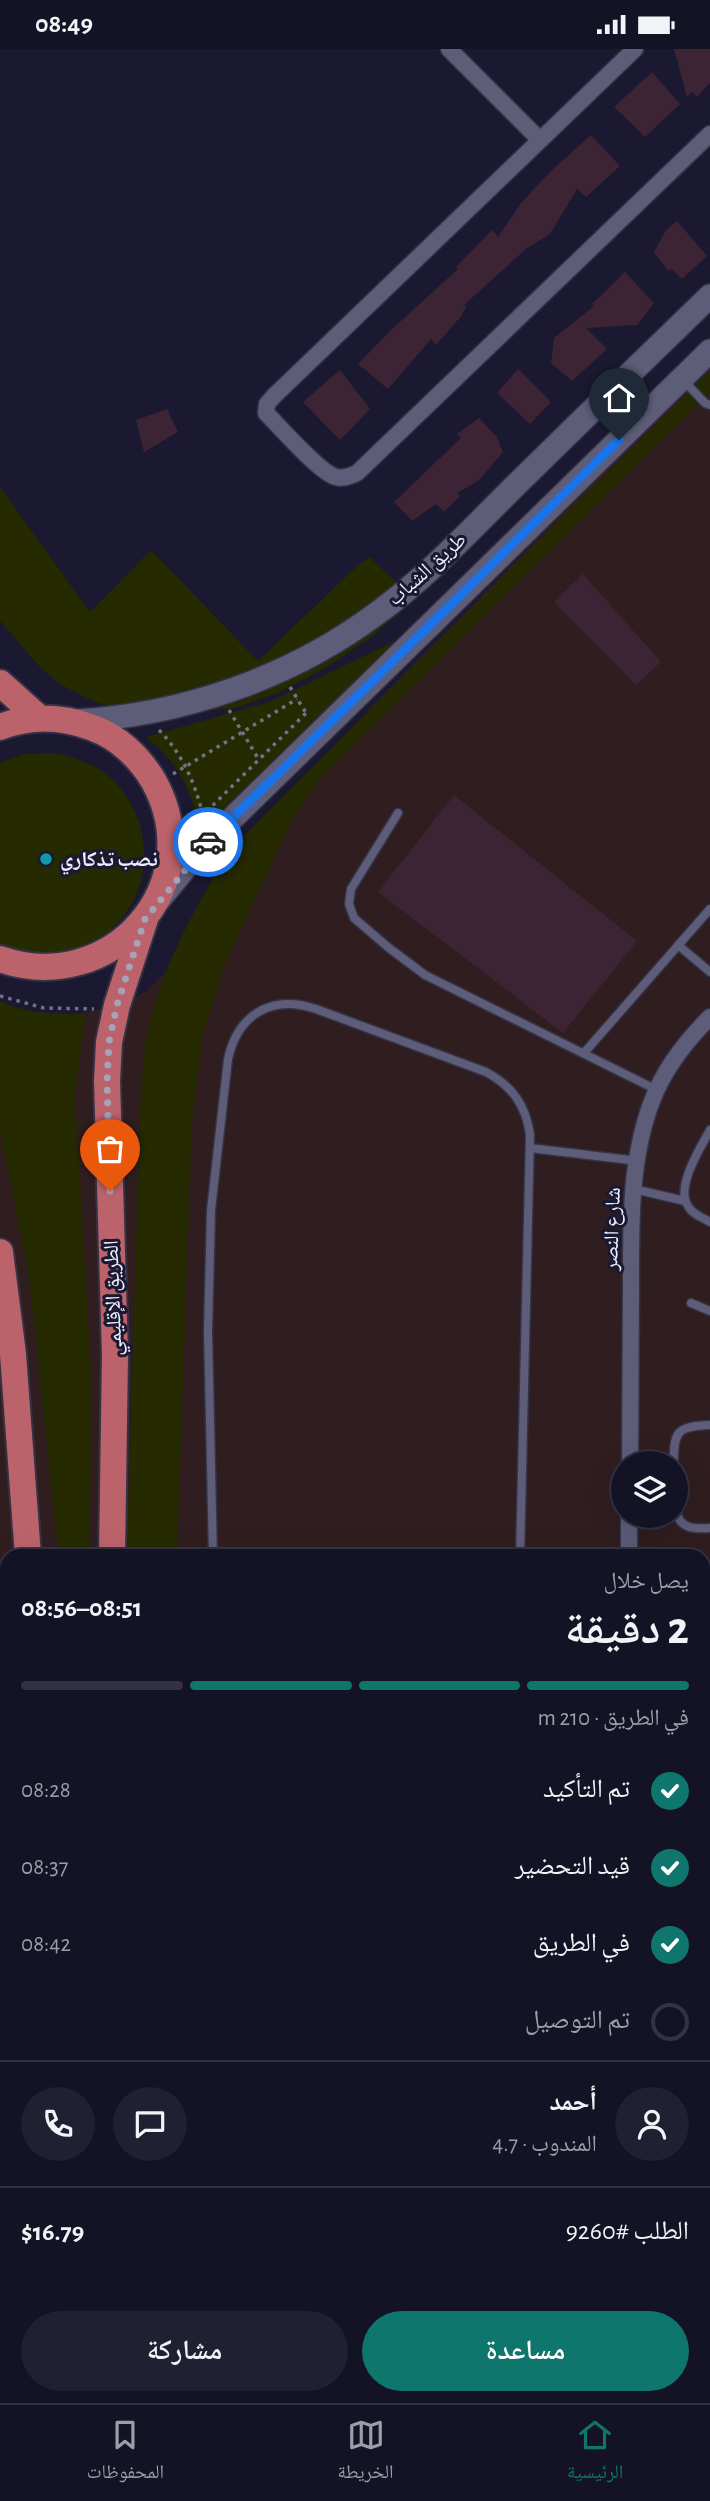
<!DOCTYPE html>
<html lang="ar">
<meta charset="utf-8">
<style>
body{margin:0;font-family:"Alegreya Sans","Noto Naskh Arabic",sans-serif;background:#212032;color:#f1f3f6;direction:rtl;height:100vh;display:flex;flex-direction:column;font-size:26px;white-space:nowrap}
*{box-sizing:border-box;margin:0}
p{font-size:23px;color:#9d9ea7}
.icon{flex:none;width:38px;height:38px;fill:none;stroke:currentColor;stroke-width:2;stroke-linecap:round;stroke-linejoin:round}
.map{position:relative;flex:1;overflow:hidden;direction:ltr}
.drawer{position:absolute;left:0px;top:1500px;width:710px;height:856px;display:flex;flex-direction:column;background:#141325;border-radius:21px 21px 0 0;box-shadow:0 7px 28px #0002,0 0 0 2px #333242;direction:rtl}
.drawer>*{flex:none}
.fabs{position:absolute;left:611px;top:1402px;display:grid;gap:14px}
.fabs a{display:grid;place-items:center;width:77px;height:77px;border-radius:50%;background:#141325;box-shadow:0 7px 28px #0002,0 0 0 2px #333242;font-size:35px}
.pin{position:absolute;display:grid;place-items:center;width:60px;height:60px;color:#fff;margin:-72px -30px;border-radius:50% 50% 50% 0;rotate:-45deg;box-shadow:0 0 7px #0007}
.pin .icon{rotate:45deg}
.courier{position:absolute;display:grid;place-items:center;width:70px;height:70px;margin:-35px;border:5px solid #1a73e8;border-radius:50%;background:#fff;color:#222;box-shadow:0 2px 9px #0007}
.overview em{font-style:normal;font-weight:600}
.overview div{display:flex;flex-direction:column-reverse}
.overview{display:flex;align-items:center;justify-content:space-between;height:119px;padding:0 21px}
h1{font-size:46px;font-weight:600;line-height:52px}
.bar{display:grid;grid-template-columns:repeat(4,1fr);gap:10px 7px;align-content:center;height:84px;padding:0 21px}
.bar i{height:9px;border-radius:5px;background:#333242}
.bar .current{background:#0f766e}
.bar p{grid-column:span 4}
.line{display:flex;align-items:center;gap:18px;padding:0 21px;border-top:2px solid #333242}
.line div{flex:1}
.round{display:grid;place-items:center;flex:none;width:74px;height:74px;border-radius:37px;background:#212032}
ol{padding:0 21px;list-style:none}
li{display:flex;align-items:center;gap:21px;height:77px}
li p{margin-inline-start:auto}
li .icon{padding:7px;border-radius:50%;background:#0f766e;color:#fff;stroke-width:4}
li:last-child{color:#9d9ea7}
li i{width:38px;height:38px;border:4px solid #333242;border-radius:50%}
.primary-button{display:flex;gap:14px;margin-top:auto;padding:14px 21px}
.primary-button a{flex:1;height:80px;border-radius:42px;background:#0f766e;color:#fff;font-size:28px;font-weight:600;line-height:80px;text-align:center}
.primary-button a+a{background:#212032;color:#f1f3f6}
.status{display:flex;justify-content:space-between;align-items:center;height:49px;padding:0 35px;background:#141325;direction:ltr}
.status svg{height:19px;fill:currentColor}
.menu{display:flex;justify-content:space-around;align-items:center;height:98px;border-top:2px solid #333242;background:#141325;font-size:19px;color:#9d9ea7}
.menu a{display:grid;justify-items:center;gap:4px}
.menu .current{color:#0f766e}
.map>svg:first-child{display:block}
.industrial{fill:#301d1f;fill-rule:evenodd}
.green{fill:#252a00}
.building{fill:#3d2434}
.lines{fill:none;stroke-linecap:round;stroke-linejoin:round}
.service-casing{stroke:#343346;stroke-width:11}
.minor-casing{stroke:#343346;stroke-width:19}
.tertiary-casing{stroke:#343346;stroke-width:23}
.secondary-casing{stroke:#343346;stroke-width:26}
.trunk-casing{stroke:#343346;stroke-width:30}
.path{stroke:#727186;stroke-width:3.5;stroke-dasharray:3.5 5;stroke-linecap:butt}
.service{stroke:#5d5c79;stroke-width:8}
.minor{stroke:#5d5c79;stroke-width:16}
.tertiary{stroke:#5d5c79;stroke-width:19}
.secondary{stroke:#5d5c79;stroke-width:23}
.trunk{stroke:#bc626a;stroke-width:26}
.done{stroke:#a4a3b7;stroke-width:7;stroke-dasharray:0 12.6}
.route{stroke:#1a73e8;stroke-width:9}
.culture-dot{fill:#0f9aa8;stroke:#1a1931;stroke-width:2.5}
.labels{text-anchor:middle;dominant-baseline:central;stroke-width:6;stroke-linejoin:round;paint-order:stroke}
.street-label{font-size:21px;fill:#eef;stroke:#1a1931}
.poi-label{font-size:21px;font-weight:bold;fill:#eef;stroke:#1a1931;text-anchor:start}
</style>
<div class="status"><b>08:49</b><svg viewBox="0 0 49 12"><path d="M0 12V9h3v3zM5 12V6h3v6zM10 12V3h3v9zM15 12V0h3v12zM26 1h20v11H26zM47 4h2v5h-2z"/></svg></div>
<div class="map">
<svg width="710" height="2354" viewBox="0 0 710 2354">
<rect width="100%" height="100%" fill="#1a1931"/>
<path class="industrial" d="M710,316V2354H0V964L40,971L104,960L145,943L167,921L181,900L235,804L372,657ZM623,1414H676V1466H623ZM7,1507H704V2348H7Z"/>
<path class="green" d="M710,322V343L319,731L293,769L223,919L203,985L192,1070L177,1507H127L140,1061C142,1040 142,1018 145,997C157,926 193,861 230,801Z
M0,438L90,563L151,501L258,612L358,516L370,508L399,536L413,553L370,589L330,616L282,642L236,659L147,666L94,653L58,634L39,617L0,572Z
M397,591L200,783C190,738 182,718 146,688L269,653Z
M55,704C77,710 101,716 116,734C163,786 150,865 88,896C73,904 54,910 36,908C24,907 12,902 0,899V714L23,705Z
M0,952C25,965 58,965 86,965L75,1043L91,1323L90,1507H59L29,1229L0,1079Z
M43,2349H83V2354H43Z"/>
<path class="building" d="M674,0H710V34L697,48L692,43L687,48Z
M652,23L680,55L645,88L614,58Z
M591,86L620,117L586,148L577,140L550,185L527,199L464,256L467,258L462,264L463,265L436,296L431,290L388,340L358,315L391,281L458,220L456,218L492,181L498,188L521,154L551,122Z
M677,172L707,207L682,230L672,220L668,222L654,203L666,181Z
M625,223L654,254L637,276L586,279L607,300L572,332L551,314L554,289L594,257L592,255Z
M518,320L551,353L530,375L497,344Z
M340,321L370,360L340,391L303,353Z
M167,360L178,383L144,403L136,371Z
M479,369L497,388L503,403L478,432L457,444L460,447L444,463L436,455L412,472L394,453L461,389L457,385Z
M583,525L661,613L636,636L554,553Z
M454,746L637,892L563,984L378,843Z"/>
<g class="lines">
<g class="service-casing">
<path id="service" d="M684,332L705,354L710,356
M398,764L351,840L349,855L354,869L389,899L425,926L657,1041
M678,896L710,923
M584,1004L710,860
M710,1081C701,1098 675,1138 688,1157C692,1165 703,1169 710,1173
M530,1099L638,1112
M634,1140L685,1152
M691,1254L710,1262
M674,1414C673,1382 678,1377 710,1376
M676,1461C679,1480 694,1480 710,1479
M213,1507L208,1283L211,1161L228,1010C238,965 272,945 316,960L486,1023C512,1037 526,1056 530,1086L520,1507
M704,2079H710
M704,2135H710
M704,2313L710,2314"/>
</g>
<g class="minor-casing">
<path id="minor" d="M449,0L540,91
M635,0L274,347L267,355L266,364C280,378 320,424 336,428C344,430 350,427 357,424L710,85
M630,1414C630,1357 631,1300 631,1242C631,1179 629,1112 652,1052C664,1020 686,992 710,968
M629,1507V1466
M704,1815H710
M618,2354V2348"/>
</g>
<g class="tertiary-casing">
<path id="tertiary" d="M0,1786L7,1783
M0,1828L7,1833"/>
</g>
<g class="secondary-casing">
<path id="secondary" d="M76,672C182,666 290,629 376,565C429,527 474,477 520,432C583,370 646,309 710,247
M158,852L200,801L710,302"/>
</g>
<g class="trunk-casing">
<path id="trunk" d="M0,634L39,669
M0,678C31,666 62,667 93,679C118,688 139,708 153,731C212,835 111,949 0,910
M0,1203L13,1305L28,1507
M112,1507L115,1306L107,1032L109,993L117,956L145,870
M27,2354V2348
M102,2354V2348"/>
</g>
<path class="path" d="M290,638L306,664
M229,661L259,711
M159,681C183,706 194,732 203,766L306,664
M173,725L297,650
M0,947L44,959L94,960"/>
<use href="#service" class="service"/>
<use href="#minor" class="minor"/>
<use href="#tertiary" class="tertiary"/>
<use href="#secondary" class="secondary"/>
<use href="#trunk" class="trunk"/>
</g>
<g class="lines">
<path class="done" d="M110,1142L107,1032L109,993L117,956L145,870L208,793"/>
<path class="route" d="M208,793L619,391"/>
</g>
<circle class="culture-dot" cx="46" cy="810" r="7"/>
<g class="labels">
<g class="street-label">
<text transform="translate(427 520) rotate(-42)">طريق الشباب</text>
<text transform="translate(612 1180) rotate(-88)">شارع النصر</text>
<text transform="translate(113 1249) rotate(-92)">الطريق الإقليمي</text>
</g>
<g class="poi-label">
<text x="60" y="810">نصب تذكاري</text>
</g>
</g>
</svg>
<div class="fabs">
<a><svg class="icon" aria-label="layers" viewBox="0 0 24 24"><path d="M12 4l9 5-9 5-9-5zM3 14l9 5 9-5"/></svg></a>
</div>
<div class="pin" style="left:110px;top:1142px;background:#ea580c"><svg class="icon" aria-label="bag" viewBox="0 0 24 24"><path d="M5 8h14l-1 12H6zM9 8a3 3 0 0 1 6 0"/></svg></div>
<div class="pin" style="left:619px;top:391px;background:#1f2937"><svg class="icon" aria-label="home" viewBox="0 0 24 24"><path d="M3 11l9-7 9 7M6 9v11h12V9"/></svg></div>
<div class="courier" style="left:208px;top:793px"><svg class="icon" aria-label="car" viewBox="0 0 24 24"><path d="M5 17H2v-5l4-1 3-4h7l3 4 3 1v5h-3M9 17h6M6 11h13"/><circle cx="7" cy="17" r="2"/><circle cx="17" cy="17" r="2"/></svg></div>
<section class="drawer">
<div class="overview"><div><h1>2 دقيقة</h1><p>يصل خلال</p></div><em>08:51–08:56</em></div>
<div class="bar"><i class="current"></i><i class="current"></i><i class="current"></i><i></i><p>في الطريق · 210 m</p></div>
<ol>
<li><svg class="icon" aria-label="check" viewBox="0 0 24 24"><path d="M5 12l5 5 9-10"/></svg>تم التأكيد<p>08:28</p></li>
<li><svg class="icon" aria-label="check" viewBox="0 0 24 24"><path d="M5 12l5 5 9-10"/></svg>قيد التحضير<p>08:37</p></li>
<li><svg class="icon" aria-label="check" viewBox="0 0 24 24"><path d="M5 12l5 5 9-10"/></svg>في الطريق<p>08:42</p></li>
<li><i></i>تم التوصيل</li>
</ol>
<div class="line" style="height:126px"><a class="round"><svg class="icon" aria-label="person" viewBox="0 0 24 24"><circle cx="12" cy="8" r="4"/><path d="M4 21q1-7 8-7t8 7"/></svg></a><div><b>أحمد</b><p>المندوب · 4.7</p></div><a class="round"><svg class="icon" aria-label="chat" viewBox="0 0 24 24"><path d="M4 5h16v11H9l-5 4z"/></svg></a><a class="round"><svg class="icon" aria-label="phone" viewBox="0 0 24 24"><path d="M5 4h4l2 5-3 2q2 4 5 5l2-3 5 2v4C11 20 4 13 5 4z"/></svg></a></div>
<div class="line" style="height:91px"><div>الطلب #9260</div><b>$16.79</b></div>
<div class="primary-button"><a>مساعدة</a><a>مشاركة</a></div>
</section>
</div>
<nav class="menu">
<a class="current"><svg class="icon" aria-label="home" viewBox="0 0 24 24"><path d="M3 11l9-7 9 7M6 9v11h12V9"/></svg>الرئيسية</a>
<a><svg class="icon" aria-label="map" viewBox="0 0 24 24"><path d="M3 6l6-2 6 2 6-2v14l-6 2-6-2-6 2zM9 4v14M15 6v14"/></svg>الخريطة</a>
<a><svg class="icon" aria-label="saved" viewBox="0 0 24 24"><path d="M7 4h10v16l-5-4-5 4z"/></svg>المحفوظات</a>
</nav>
